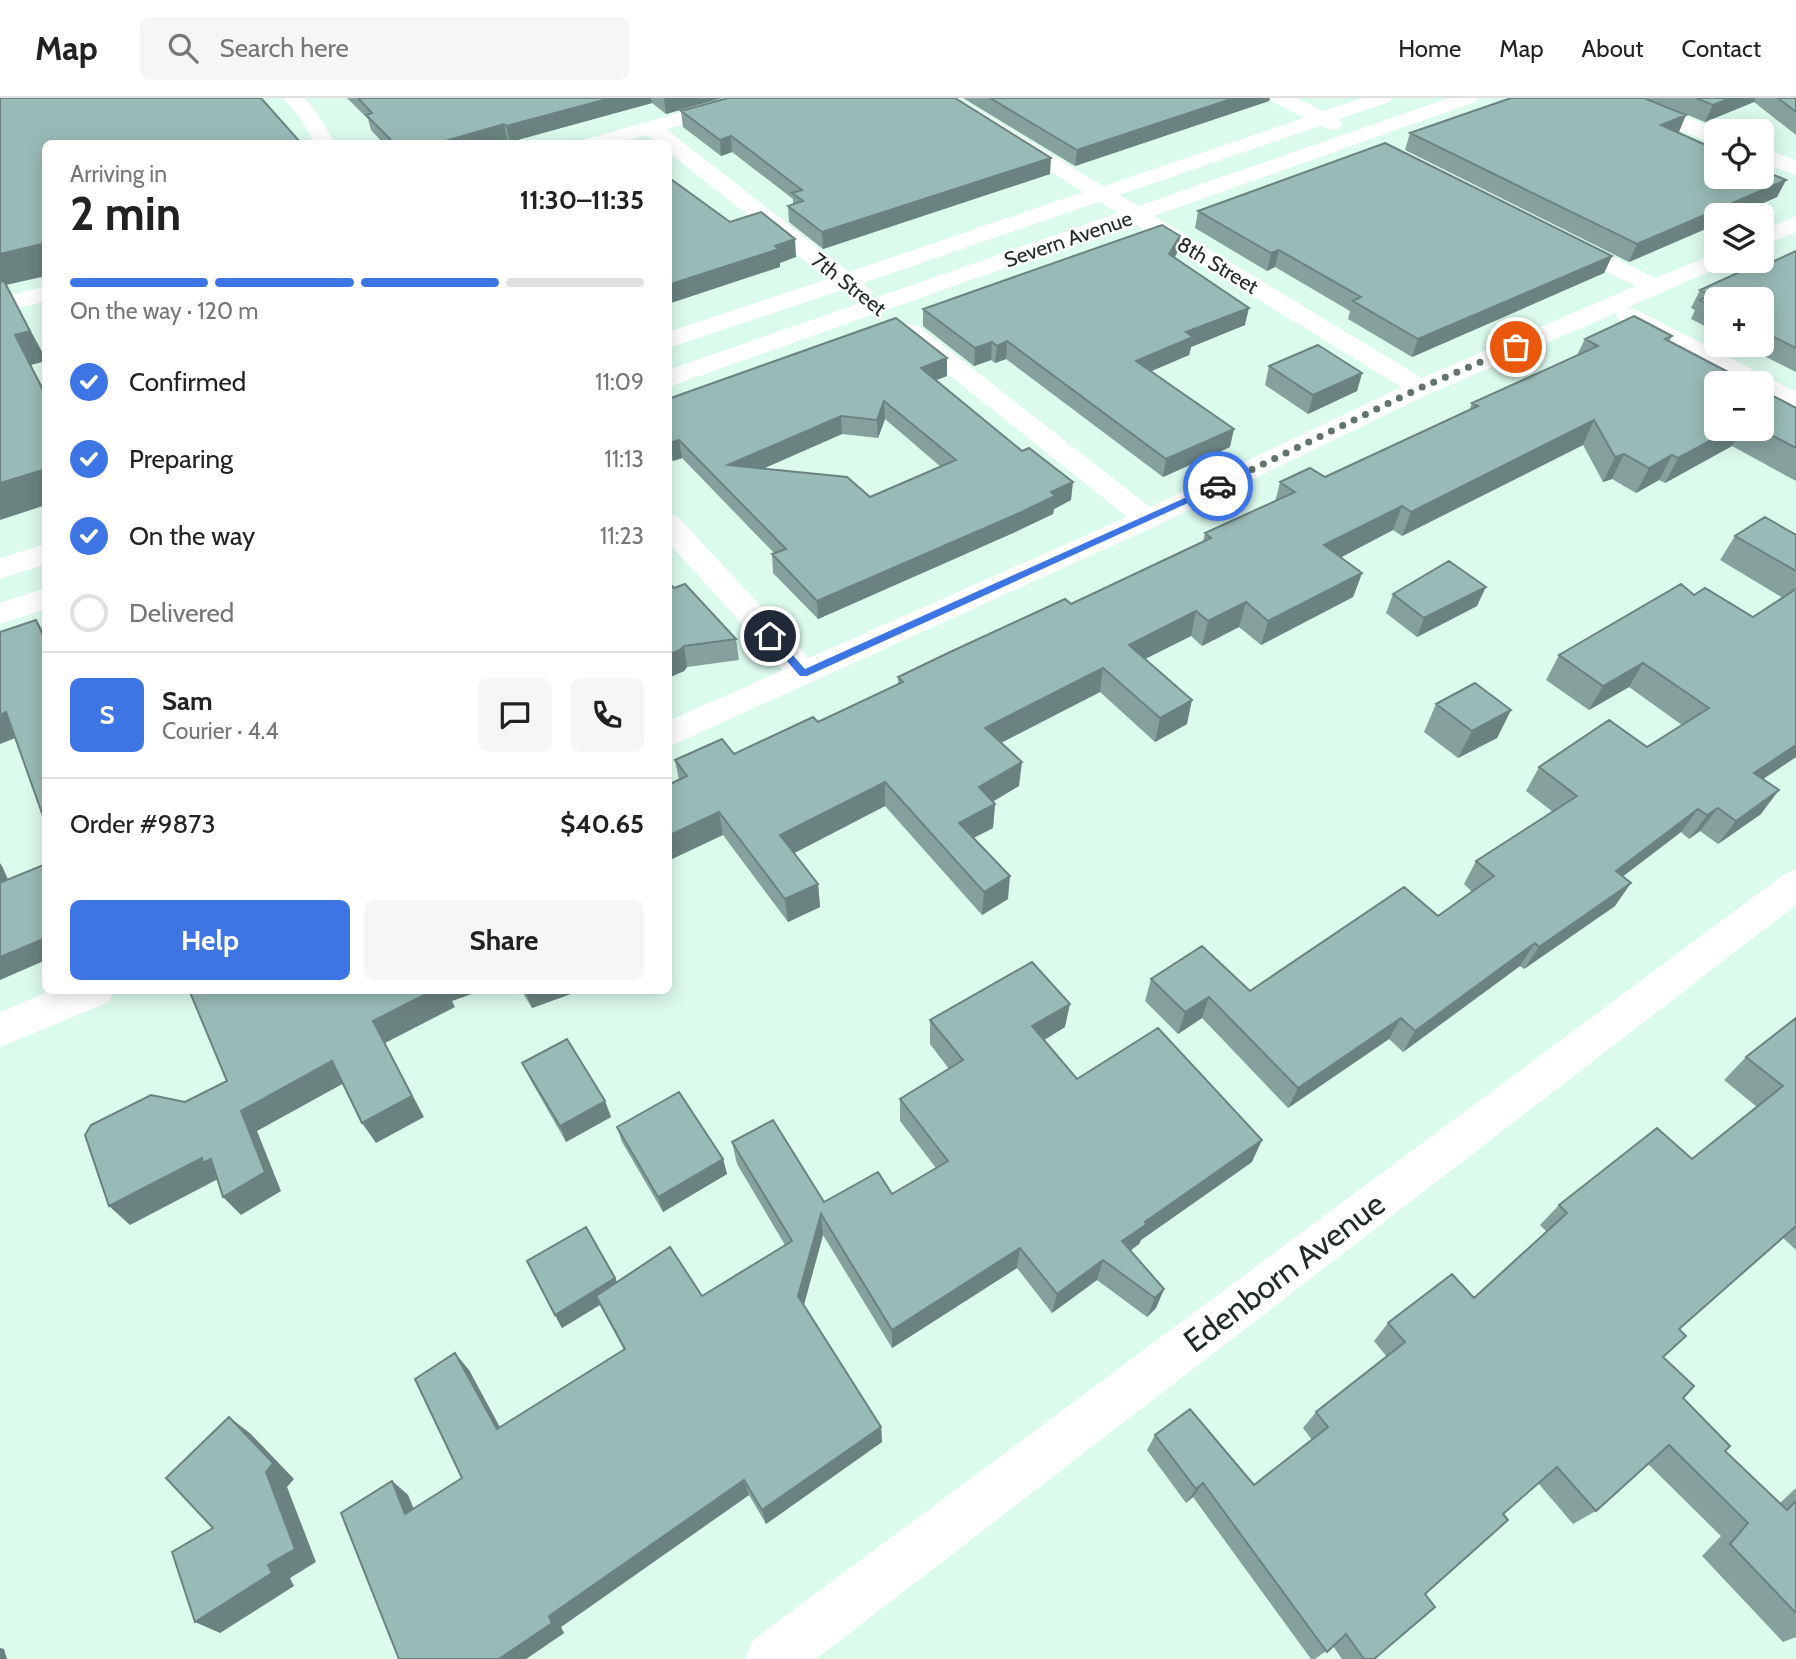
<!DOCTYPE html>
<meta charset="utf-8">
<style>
body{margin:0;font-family:Cabin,sans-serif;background:#f6f6f6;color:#222;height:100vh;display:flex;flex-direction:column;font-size:26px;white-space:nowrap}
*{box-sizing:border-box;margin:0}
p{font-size:23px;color:#767676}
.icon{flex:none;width:38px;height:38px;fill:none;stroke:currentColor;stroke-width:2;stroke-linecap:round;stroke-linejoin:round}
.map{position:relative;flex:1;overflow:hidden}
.sheet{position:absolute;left:42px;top:42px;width:630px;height:854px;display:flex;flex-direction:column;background:#fff;border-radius:10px;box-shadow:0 4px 18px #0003}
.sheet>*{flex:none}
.controls{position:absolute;left:1704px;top:21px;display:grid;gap:14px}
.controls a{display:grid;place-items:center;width:70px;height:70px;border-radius:10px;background:#fff;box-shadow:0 4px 18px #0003;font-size:35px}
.pin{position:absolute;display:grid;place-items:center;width:60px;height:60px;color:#fff;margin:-30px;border:4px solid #fff;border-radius:50%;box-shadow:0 2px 7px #0007}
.courier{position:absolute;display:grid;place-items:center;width:70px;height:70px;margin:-35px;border:5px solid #3e75e5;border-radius:50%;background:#fff;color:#222;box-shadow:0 2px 9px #0007}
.overview em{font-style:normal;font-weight:800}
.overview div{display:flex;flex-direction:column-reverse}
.overview{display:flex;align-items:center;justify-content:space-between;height:119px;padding:0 28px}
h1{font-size:46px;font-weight:800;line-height:52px}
.bar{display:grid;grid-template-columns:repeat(4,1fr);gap:10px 7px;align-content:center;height:84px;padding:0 28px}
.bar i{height:9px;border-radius:5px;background:#e0e0e0}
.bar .selected{background:#3e75e5}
.bar p{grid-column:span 4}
.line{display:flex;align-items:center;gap:18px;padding:0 28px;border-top:2px solid #e0e0e0}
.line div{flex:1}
.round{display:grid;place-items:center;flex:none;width:74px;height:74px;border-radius:10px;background:#f6f6f6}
ol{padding:0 28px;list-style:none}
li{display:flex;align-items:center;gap:21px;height:77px}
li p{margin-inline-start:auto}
li .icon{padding:7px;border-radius:50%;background:#3e75e5;color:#fff;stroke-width:4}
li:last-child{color:#767676}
li i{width:38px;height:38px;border:4px solid #e0e0e0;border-radius:50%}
.button{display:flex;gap:14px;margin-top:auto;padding:14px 28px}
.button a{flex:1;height:80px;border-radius:10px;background:#3e75e5;color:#fff;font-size:28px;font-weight:800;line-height:80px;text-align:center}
.button a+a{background:#f6f6f6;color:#222}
header{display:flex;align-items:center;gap:42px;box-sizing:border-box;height:98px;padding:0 35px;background:#fff;border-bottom:2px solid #e0e0e0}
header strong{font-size:33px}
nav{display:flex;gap:38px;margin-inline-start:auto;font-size:24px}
.search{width:490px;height:63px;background:#f6f6f6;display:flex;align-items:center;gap:18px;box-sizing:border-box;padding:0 24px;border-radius:10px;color:#767676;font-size:26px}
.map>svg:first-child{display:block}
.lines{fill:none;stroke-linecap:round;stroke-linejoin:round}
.street{fill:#fff;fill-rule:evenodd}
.secondary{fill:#fff;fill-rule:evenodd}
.wall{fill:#84a19d;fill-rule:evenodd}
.shaded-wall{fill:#6b8380}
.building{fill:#99bbb7;stroke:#6b8380;stroke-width:2;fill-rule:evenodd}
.route{fill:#3e75e5}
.done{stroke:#61746c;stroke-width:7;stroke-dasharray:0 12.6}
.labels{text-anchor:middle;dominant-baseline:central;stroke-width:5;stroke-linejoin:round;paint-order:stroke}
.far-street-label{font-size:21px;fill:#1f2b26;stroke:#fff}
.near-street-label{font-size:32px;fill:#1f2b26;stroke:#fff}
</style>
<header>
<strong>Map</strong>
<div class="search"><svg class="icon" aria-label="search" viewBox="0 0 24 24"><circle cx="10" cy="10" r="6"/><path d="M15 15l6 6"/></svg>Search here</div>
<nav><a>Home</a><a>Map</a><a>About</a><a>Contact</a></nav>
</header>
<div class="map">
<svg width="1796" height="1561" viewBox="0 0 1796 1561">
<rect width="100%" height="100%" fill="#dbfbed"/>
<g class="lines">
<path class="street" d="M283,0H304L316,14L336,46H315L301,21Z
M732,0H764L761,4L666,31L849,174L1083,94L934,0H958L1103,88L1304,20L1273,4L1270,0H1296L1323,13L1362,0H1392L1389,4L1339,21L1342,26L1339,30L1332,32L1320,28L1119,97L1138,108L1449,0H1478L1475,4L1154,118L1422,280L1635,188L1557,149L1553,144L1557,139H1573L1655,180L1717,155V163H1728L1725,167L1626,210L1637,212L1796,294V313L1762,298V285H1740L1619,222L1616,217L1618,214L1429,296L1158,427L668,649V623L783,572L668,444V416L678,419L809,560L1127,419L900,238L897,233L900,228L909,226L918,228L1150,409L1401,289L1133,125L668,289V272L1118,115L1099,104L863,185L873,195L870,200C857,203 852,200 842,192L668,250V234L828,181L668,54V46H658L647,37L615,46H580L583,42Z
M1796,118V134L1762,148V132Z
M46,188V203L0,215V200Z
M46,446V466L0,481V460Z
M46,490V511L0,526V505Z
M1796,772V807L816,1561H745L753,1542L1783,777Z
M52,892H114L109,904L0,949V914Z"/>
<path class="secondary" d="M1610,0H1639L1722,33H1717V45L1709,44L1613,4Z
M1762,50L1796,62V77L1762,65Z"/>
</g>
<path class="wall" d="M347,0H722L666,16L652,5L510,44L507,42L496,46H384L371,32L368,21Z
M963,0H1270L1269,3L1075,68Z
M1646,0H1796V37L1754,4L1705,24Z
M681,13L1050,76L823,151L789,124L788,108L793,106V101L732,54L721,58L683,29Z
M1679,34L1678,35L1786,82L1777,99L1736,117H1717V126L1629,164L1405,52L1410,35Z
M1198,113L1612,158L1604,175L1412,259L1348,221L1350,213L1275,169L1267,173L1195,130Z
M1180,138L1177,155L1175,159L1245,227L1191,249L1189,257L1151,273L1230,349L1163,379L1006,261L995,265L991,262L974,268L923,228V211Z
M1796,153V274L1742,247H1762V201H1717V234L1691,221L1695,212L1691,210L1700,192L1772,164Z
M1672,238L1669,244L1717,331H1762L1796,310V383L1732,348L1665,385L1659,382L1636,395L1612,381L1603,384L1583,347L1402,438L1393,432L1341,459L1362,475L1353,499L1261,547L1239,529L1202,548L1191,538L1145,561L1187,626L1155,644L1100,594L1001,645L1019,688L992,704L995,706L993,730L973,740L1008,801L982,817L885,708L794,755L818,786L820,809L788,824L723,737L679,682L675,662L734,656L818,624L898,587V579L1071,506L1203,443L1205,435L1275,404L1280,384L1325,379L1469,313L1472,305L1577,257L1585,241Z
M947,260V278L936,282L1071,402L1054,411L1053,416L1013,435L818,521L773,475L772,456L774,455L682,360L673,363L668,359V301ZM885,321L941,369L870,399L764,370L842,336L878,340Z
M1269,268L1362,275L1357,293L1308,316L1265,287Z
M1796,437V659L1763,681L1761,716L1718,746L1700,733L1689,741L1681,734L1623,778L1615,808L1524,871L1520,868L1403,954L1389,941L1288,1010L1202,920L1178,936L1145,903L1151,881L1250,893L1438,818L1472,794L1464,786L1476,763L1553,714L1526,693L1539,669L1647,649L1682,627L1629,589L1589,612L1546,582L1559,557L1694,497L1753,519L1783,500L1720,462L1735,438Z
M668,484L674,490L736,541L739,562L687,569L684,573L668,580Z
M1393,496L1477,508L1417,539L1386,515Z
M1436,606L1511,612L1497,640L1458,660L1424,634Z
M521,892H579V893L532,910Z
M1796,920V1152L1783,1140L1679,1231L1663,1259L1683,1300L1725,1353L1780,1405L1796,1390V1539L1783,1544L1702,1458L1721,1438L1648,1366L1596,1413L1573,1426L1538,1385L1503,1416L1425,1496L1374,1561H1342L1333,1548L1315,1561H1311L1193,1399L1186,1405L1147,1352L1155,1337L1254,1387L1312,1342L1303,1330L1316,1314L1387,1259L1374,1243L1388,1225L1474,1200L1547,1134L1540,1127L1559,1107L1692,1061L1757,1009L1724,982L1746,959Z
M930,922L1065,929L1044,942L1077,981L1252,1064L1141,1142L1139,1146L1130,1153L1164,1191L1156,1210L1147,1219L1097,1182L1052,1215L1017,1170L892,1250L823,1137L804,1207L881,1329L882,1344L766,1426L749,1397L561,1529L564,1535L526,1561H399L392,1383L408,1397L414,1411L462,1380L469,1272L500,1329L624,1252L600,1207L562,1230L555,1217L615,1180L617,1184L702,1198L785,1147L737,1066L732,1044L824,1104L892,1096L936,1070L900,1023V1001L949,971L930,946Z
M522,965L605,1003L611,1019L566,1044L530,981Z
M617,1029L723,1061L727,1076L663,1114L622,1044Z"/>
<path class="shaded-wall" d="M611,0H651L652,5L510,44L506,28Z
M664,0H722L666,16Z
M1234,0H1270L1269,3L1075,68L1077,52Z
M1730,0H1756L1754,4L1705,24L1713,7Z
M1686,17L1679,34L1654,44L1661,27Z
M504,26L507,42L496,46H435Z
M731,38L732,54L721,58L720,42Z
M1051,60L1050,76L823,151L822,134Z
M1786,82L1777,99L1736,117H1717V126L1629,164L1637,146Z
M1180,138L1177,155L1166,173L1169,156Z
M795,141L796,159L780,165V169L668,206V187Z
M46,145V178L6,187L46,261V263L31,267L46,295V298L15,237L0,198V156Z
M1279,152L1275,169L1267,173L1271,155Z
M1612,158L1604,175L1412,259L1418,241Z
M1249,210L1245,227L1191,249L1189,257L1133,281L1136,263L1186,234Z
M1007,243L1006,261L995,265L997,248Z
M992,244L991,262L974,268L975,250Z
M947,260V278L921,288V270Z
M1362,275L1357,293L1308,316L1313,297Z
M884,303L885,321L878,340L877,322Z
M841,318L842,336L731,385L728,367Z
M1594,322L1583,347L1402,438L1411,414Z
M1234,331L1230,349L1163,379L1166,361Z
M1732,331H1742L1732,348L1665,385L1678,360Z
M679,342L682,360L673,363L670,345Z
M1624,356L1612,381L1603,384L1615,359Z
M1672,357L1659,382L1636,395L1649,370Z
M46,371V407L0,422V385Z
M1073,384L1071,402L1054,411L1053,416L1013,435L818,521L817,503Z
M1402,408L1393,432L1317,472L1324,447Z
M1362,475L1353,499L1261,547L1268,523Z
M1486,489L1477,508L1417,539L1424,520Z
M1246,504L1239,529L1202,548L1208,523Z
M1196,513L1191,538L1125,571L1129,547Z
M36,522L46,537V544Z
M684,548L687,569L684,573L668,580V557Z
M1643,565L1629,589L1589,612L1603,588Z
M1103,570L1100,594L983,654L985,630Z
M1192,602L1187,626L1155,644L1160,620Z
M1511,612L1497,640L1458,660L1472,633Z
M6,614L23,637L0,646V617Z
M1796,647V659L1736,699L1754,675Z
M1022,664L1019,688L977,713L979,689Z
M885,684V708L783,761L780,737Z
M1779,692L1761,716L1718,746L1736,723Z
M995,706L993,730L958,748L959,725Z
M1718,710L1700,733L1689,741L1707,717Z
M1698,711L1681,734L1600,796L1616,773Z
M719,714L723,737L668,763V738Z
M0,765L2,768L17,801L2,784L0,779Z
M1010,778L1008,801L982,817L984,794Z
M1631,785L1615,808L1524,871L1539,849Z
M818,786L820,809L788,824L785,801Z
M46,840V862L0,882V859Z
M1535,845L1520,868L1403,954L1415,933Z
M434,892H483L452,903L455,909L385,945L424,1019L376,1045L362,1025L373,923Z
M525,892H579V893L532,910Z
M1209,899L1202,920L1178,936L1185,914Z
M1070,906L1065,929L1028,952L1032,928Z
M1401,920L1389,941L1288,1010L1298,990Z
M332,963L346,984L257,1033L281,1093L241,1117L223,1099L241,1013Z
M605,1003L611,1019L566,1044L560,1028Z
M1262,1042L1252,1064L1141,1142L1139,1146L1116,1163L1122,1143L1145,1124Z
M202,1060L211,1061L218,1081L130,1127L109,1108Z
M723,1061L727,1076L663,1114L658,1099Z
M821,1116L823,1137L801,1217L798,1198Z
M1020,1150L1017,1170L892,1250V1232Z
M1103,1162L1097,1182L1052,1215L1057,1196Z
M615,1180L621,1194L562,1230L555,1217Z
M1164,1191L1156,1210L1147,1219L1155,1200Z
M455,1255L469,1272L509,1347L497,1331Z
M229,1319L251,1336L294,1381L287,1389L316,1464L290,1480L294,1488L220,1535L195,1524L268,1467Z
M881,1329L882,1344L766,1426L762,1412Z
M744,1382L749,1397L561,1529L564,1535L526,1561H499L549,1518Z
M392,1383L408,1397L421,1430L405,1416Z
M1203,1385L1193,1399L1186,1405L1196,1391Z
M0,1550L4,1551L7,1561H0Z"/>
<path class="building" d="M0,0H261L301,45L46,46V145L0,156Z
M358,0H611L506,28L504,26L435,46H395L366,17L372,15Z
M728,0H955L1051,60L822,134L788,108L803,103L792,95L802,92L731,38L720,42L681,13Z
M990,0H1234L1077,52Z
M1511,0H1644L1686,17L1661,27L1717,52V79H1762V72L1786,82L1637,146L1410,35Z
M1696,0H1730L1713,7Z
M1778,0H1796V14Z
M1385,45L1612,158L1418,241L1353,203L1361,199L1279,152L1271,155L1198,113Z
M668,79L730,124L761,114L795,141L775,148L779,151L668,187Z
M1162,127L1180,138L1169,156L1249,210L1186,234L1193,239L1136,263L1234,331L1166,361L1007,243L997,248L992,244L975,250L923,211Z
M1796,153V250L1762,233V201H1717V211L1700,202L1710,197L1700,192L1766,162L1772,164Z
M4,183L30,233L15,237L46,298V371L0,385V184Z
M1634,218L1672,238L1665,241L1749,285H1717V331H1732L1678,360L1672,357L1649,370L1624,356L1615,359L1594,322L1411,414L1402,408L1324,447L1362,475L1268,523L1246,504L1208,523L1196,513L1129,547L1192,602L1160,620L1103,570L985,630L1022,664L979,689L995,706L959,725L1010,778L984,794L885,684L780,737L818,786L785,801L719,714L668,738V687L687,678L675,662L722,641L734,656L813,619L818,624L903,584L898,579L948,555L1065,501L1071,506L1211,440L1205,435L1295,394L1280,384L1310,370L1325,379L1478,308L1472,305L1598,248L1585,241Z
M896,220L947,260L921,270L1022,353L1029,350L1073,384L1051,394L1055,398L1015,417L817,503L772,456L786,451L679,342L670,345L668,344V301ZM884,303L956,362L870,399L847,379L728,367L841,318L877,322Z
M1318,247L1362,275L1313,297L1269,268Z
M1762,292L1796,310V350L1760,331H1762Z
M1765,419L1796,437V473L1735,438Z
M1449,463L1486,489L1424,520L1393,496Z
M668,484L674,490L685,486L736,541L684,548L680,552L668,557Z
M1681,486L1694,497L1705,490L1753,519L1796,491V647L1754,675L1779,692L1736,723L1718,710L1707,717L1698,711L1616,773L1631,785L1539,849L1535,845L1415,933L1401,920L1298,990L1209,899L1185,914L1151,881L1202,848L1250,893L1404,789L1438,818L1494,778L1476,763L1577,698L1539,669L1609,622L1647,649L1709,610L1643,565L1603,588L1559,557Z
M36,522L46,544V717L43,718L6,614L0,617V534Z
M1475,585L1511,612L1472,633L1436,606Z
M46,766V840L0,859V779L2,784Z
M1032,864L1070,906L1032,928L1077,981L1158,930L1262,1042L1145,1124L1147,1126L1122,1143L1164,1191L1155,1200L1103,1162L1057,1196L1020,1150L892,1232L821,1116L798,1198L881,1329L762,1412L744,1382L549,1518L552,1525L499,1561H399L341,1415L392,1383L405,1416L462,1380L415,1281L455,1255L497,1331L625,1251L596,1198L670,1149L702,1198L792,1143L732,1044L773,1022L824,1104L878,1074L892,1096L948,1063L900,1001L963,962L930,922Z
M189,892H434L373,923L412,998L362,1025L332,963L241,1013L265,1074L223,1099L211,1061L203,1065L202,1060L109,1108L85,1037L91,1027L151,997L185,1004L227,983Z
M1796,920V1128L1679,1231L1686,1238L1663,1259L1694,1288L1683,1300L1730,1348L1725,1353L1787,1412L1796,1403V1515L1730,1446L1748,1425L1669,1347L1596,1413L1557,1369L1503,1416L1508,1422L1425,1496L1435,1509L1374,1561H1364L1346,1536L1327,1554L1203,1385L1196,1391L1155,1337L1190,1311L1254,1387L1328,1329L1316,1314L1405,1244L1388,1225L1452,1176L1474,1200L1567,1115L1559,1107L1657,1030L1692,1061L1783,988L1746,959Z
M567,941L605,1003L560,1028L522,965Z
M679,994L723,1061L658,1099L617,1029Z
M586,1129L615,1180L555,1217L527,1163Z
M229,1319L273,1365L266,1374L295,1451L268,1467L272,1475L195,1524L172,1454L213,1430L166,1380Z"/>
<path class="route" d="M1218,385L1222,388L1221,390L807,578H800L765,538L774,536L805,571Z"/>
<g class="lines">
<path class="done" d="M1218,388L1420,290L1516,249"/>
</g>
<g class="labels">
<g class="far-street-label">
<text transform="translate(1068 141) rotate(-19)">Severn Avenue</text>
<text transform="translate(1218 167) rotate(31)">8th Street</text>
<text transform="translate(849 186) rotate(38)">7th Street</text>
</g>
<g class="near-street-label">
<text transform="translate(1284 1174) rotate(-37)">Edenborn Avenue</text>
</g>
</g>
</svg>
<div class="controls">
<a><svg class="icon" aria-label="locate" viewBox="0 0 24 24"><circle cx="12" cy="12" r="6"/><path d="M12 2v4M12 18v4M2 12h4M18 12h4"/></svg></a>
<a><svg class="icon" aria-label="layers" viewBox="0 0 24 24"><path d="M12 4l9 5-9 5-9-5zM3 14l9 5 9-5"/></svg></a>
<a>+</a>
<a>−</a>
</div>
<div class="pin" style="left:1516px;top:249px;background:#ea580c"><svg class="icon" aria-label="bag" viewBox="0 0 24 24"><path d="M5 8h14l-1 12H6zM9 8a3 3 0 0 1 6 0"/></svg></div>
<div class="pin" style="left:770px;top:538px;background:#1f2937"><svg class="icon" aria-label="home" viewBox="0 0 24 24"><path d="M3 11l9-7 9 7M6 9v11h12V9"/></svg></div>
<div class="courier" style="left:1218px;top:388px"><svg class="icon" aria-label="car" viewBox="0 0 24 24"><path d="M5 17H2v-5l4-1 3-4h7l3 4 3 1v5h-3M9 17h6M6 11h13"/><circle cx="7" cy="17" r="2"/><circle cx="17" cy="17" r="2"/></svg></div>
<section class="sheet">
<div class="overview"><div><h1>2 min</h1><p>Arriving in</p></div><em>11:30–11:35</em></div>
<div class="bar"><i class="selected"></i><i class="selected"></i><i class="selected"></i><i></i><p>On the way · 120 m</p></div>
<ol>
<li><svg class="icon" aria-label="check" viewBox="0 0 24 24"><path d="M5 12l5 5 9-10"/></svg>Confirmed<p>11:09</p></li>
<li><svg class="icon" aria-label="check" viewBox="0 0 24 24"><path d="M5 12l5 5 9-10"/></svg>Preparing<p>11:13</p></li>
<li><svg class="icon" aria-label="check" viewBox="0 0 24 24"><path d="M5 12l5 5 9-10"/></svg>On the way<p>11:23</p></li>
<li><i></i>Delivered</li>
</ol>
<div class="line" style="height:126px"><b class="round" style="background:#3e75e5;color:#fff">S</b><div><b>Sam</b><p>Courier · 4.4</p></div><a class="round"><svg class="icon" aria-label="chat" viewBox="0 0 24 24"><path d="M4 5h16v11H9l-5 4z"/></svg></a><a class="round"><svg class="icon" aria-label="phone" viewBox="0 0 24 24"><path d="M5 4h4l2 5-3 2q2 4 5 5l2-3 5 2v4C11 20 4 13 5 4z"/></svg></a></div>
<div class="line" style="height:91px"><div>Order #9873</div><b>$40.65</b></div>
<div class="button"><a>Help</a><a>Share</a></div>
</section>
</div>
